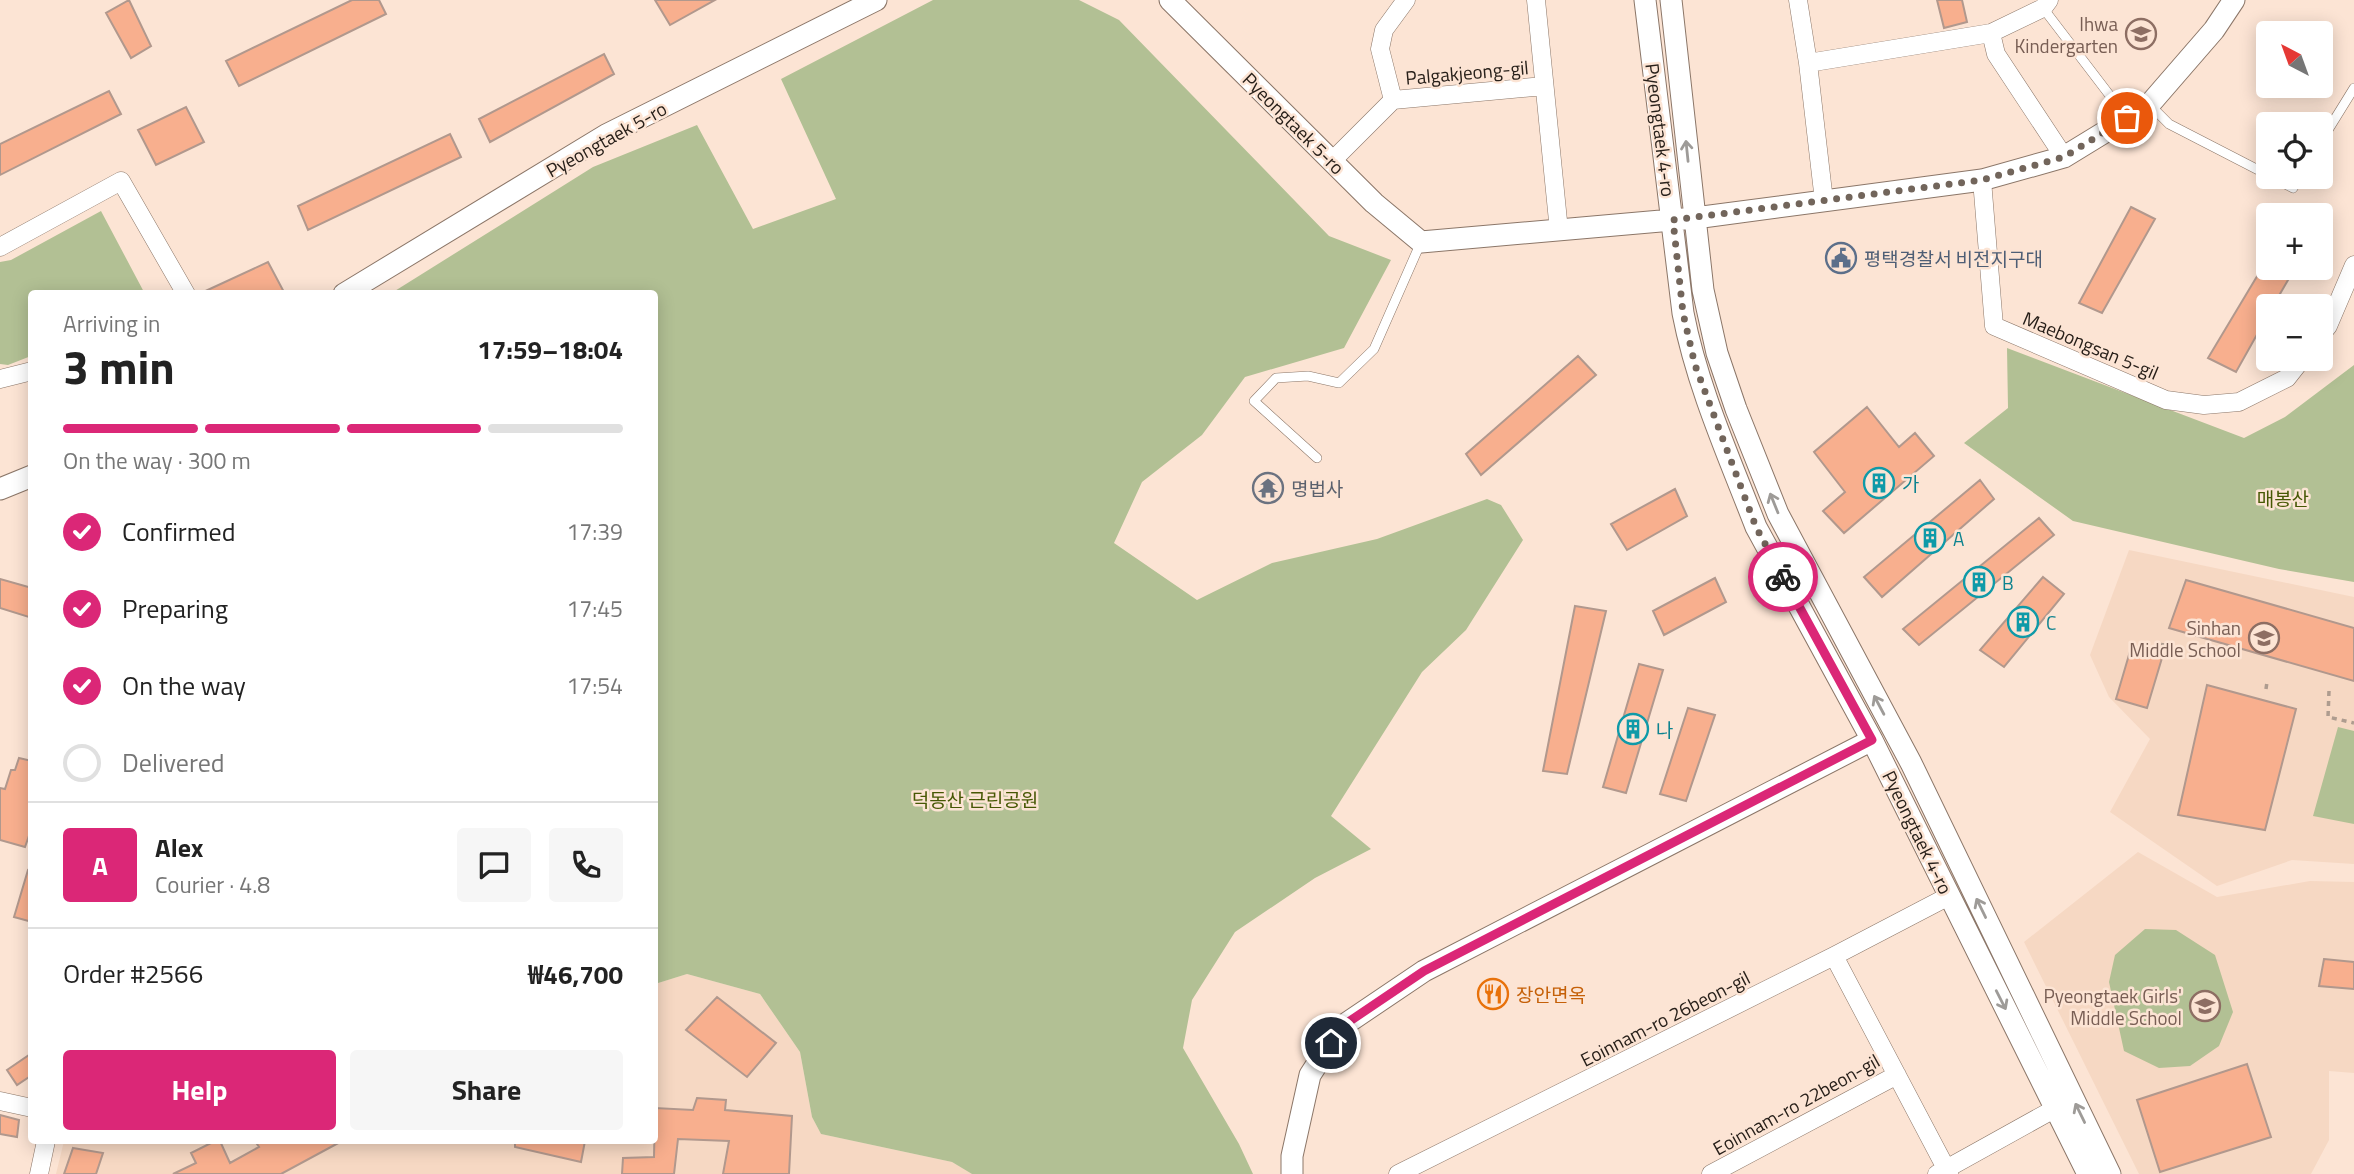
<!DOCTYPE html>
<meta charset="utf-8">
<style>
body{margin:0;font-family:"Titillium Web","Noto Sans KR",sans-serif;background:#f6f6f6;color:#222;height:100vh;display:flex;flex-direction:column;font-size:26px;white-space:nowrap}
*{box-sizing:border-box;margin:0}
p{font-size:23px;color:#767676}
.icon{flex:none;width:38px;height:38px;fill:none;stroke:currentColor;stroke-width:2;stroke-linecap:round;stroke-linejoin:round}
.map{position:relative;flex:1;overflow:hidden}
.side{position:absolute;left:28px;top:290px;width:630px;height:854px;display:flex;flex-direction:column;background:#fff;border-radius:7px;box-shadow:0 4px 18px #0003}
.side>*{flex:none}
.needle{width:46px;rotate:319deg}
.fabs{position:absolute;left:2256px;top:21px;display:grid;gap:14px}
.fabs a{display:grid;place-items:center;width:77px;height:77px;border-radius:7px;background:#fff;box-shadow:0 4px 18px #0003;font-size:35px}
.pin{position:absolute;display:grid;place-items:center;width:60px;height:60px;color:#fff;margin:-30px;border:4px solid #fff;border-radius:50%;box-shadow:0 2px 7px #0007}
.courier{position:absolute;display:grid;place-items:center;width:70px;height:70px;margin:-35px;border:5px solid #db2777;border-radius:50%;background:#fff;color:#222;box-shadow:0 2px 9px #0007}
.head em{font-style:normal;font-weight:700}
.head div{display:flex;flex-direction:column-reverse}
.head{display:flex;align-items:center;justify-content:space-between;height:119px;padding:0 35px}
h1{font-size:46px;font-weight:700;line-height:52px}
.bar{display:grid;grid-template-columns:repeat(4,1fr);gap:10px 7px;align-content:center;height:84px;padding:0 35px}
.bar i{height:9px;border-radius:5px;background:#e0e0e0}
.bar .active{background:#db2777}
.bar p{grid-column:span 4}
.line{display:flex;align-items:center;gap:18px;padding:0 35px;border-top:2px solid #e0e0e0}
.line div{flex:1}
.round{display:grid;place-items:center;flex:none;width:74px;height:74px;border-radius:7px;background:#f6f6f6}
ol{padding:0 35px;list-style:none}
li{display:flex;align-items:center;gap:21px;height:77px}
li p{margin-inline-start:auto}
li .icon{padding:7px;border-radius:50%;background:#db2777;color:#fff;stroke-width:4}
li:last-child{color:#767676}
li i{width:38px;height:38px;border:4px solid #e0e0e0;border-radius:50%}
.primary-button{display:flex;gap:14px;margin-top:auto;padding:14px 35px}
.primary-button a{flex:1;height:80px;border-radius:7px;background:#db2777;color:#fff;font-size:28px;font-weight:700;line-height:80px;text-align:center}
.primary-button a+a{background:#f6f6f6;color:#222}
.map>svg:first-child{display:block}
.built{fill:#f6d8c3}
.green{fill:#b2c094}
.building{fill:#f8af8e;stroke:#b1988d;stroke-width:2}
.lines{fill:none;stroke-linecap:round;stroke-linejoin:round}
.service-casing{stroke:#8b7668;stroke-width:10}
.minor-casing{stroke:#8b7668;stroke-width:19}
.tertiary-casing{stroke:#8b7668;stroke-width:23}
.path{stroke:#ae9c8f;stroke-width:3.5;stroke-dasharray:5 5;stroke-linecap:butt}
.service{stroke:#fff;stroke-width:9}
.minor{stroke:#fff;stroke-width:18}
.tertiary{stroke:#fff;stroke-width:21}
.oneway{stroke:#9e9b98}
.done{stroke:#72655b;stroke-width:7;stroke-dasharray:0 12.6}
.route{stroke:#db2777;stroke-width:9}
.labels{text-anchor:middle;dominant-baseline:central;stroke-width:5;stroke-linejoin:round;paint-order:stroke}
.education-label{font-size:19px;fill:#785e54;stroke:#fce4d4;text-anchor:end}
.street-label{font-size:19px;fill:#28201a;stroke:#fce4d4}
.service-label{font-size:19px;fill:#4e5e75;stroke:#fce4d4;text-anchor:start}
.culture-label{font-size:19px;fill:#0d838f;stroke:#fce4d4;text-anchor:start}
.worship-label{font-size:19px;fill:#5b616d;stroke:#fce4d4;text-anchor:start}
.park-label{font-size:19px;fill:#465804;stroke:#fce4d4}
.food-label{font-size:19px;fill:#c56008;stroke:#fce4d4;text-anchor:start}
</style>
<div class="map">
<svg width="2354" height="1174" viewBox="0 0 2354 1174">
<rect width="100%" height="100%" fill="#fce4d4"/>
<path class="built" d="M2129,550L2354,597V864L2292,860L2217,886L2110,812L2150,739L2109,697L2090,655Z
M2138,852L2217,897L2310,881L2354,882V1073L2329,1071V1140L2311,1174H2139L2024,942Z
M687,974L760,994L800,1052L812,1117L821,1134L952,1162L972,1174H56L64,1141H654L655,984Z"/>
<path class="green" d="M933,0H1079L1119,20L1329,236L1391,260L1344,348L1245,377L1202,435L1142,482L1114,543L1197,600L1272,563L1377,539L1487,499L1501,505L1523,540L1466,630L1422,672L1331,816L1371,849L1315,878L1235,932L1192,1000L1183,1048L1239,1144L1253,1174H972L952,1162L821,1134L812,1117L800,1052L760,994L687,974L655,984L654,294H390L593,167L697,125L753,229L836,199L781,79Z
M101,211L145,294H32L31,356L8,365L0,364V262L11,260Z
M2007,348L2244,438L2285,417L2354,365V582L2279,569L2073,521L1964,443L2008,408Z
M2338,727L2354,731V824L2313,816Z
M2145,929L2176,930L2215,955L2233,1012L2219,1046L2190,1066L2159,1068L2124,1051L2109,982L2115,955Z"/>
<path class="building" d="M129,0L151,46L131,58L106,13Z
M352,0H379L386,14L239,86L226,61Z
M655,0H715L670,25Z
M1937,0H1962L1967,22L1944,28Z
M604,54L614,74L490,142L479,119Z
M109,91L121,114L0,175V144Z
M186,107L204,142L156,165L138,130Z
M450,134L461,157L308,230L298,206Z
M2131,207L2155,219L2102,313L2079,303Z
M268,262L285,294H199Z
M2262,268H2295L2273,306H2268V315L2236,372L2208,358Z
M1578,356L1596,375L1481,475L1466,454Z
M1867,407L1899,447L1915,433L1934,456L1844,533L1823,511L1845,492L1814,452Z
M1980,480L1994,499L1882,597L1864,577Z
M1675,489L1687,516L1627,550L1611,524Z
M2039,518L2054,535L1919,645L1903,629Z
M2043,577L2064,594L2004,667L1980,650Z
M1715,578L1726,602L1664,635L1653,611Z
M0,579L32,588V618L0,608Z
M2186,580L2354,628V681L2169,628Z
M1575,606L1606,611L1567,774L1543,771Z
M2131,648L2162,658L2147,708L2116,699Z
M1639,664L1663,670L1626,793L1603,787Z
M2207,685L2296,709L2265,830L2178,815Z
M1688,708L1715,715L1686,801L1660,794Z
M19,758L32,761V827L25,847L0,840V788L5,789L11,770H15Z
M28,870L32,871V922L14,917Z
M2324,959L2354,962V989L2319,986Z
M717,997L776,1043L747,1077L686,1030Z
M32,1053V1075L17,1085L7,1070Z
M2247,1064L2271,1137L2160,1172L2137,1100Z
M697,1098L726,1100L725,1110L792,1116L789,1174H723L729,1141L678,1139L674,1174H622L623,1158L654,1157L655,1108L693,1110Z
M0,1115L19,1120L17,1137L0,1134Z
M215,1141H220L230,1163L259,1147L255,1141H342L281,1174H173L196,1163L191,1153Z
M515,1141H585L581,1162L515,1147Z
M73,1148L103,1153L96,1174H64Z"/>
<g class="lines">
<g class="service-casing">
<path id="service" d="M2043,8L2127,118
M2150,105L2169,124L2268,175
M2320,143L2354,88
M2271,177L2293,188L2300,177
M1317,458L1254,401L1276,378L1308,376L1339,383L1374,349L1421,242"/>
</g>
<g class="minor-casing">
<path id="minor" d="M1406,0L1384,30L1380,49L1393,100L1544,86
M1536,0L1559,231
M1798,0L1808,63L1824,201
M1991,33L1996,54L2064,157
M1808,63L1991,33L2043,8L2049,0
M1332,161L1393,100
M1982,180L1994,326L2166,400L2204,405L2239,402L2287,378L2302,359
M0,247L121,181L186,294
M2320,336L2328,326L2354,265
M0,379L32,371
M1834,956L1949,1174
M0,1101L32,1108
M39,1174L46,1141
M1398,1174L1834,956L1949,896
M1711,1174L1897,1075
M1937,1174L2056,1108"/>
</g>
<g class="tertiary-casing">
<path id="tertiary" d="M1170,0L1374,203L1421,242L1695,218L1982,180L2064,157L2149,105L2214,30L2234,0
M1645,0L1683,313C1697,386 1729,457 1756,527L1872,740L2088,1174
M1671,0L1703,290L1717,353L1736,409L1778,514L1911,763L2110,1174
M344,294L606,135L876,0
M0,489L32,476
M1292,1174V1156L1310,1075L1341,1027L1424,971L1872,740"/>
</g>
<path class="path" d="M2161,657L2163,643
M2266,689L2267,682
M2329,691L2328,717L2354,723"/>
<use href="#service" class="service"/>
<use href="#minor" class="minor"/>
<use href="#tertiary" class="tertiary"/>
</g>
<defs><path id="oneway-shaft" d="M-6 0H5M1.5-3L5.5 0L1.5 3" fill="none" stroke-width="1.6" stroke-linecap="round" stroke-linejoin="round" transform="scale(1.75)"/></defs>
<g class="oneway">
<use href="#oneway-shaft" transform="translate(1687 151) rotate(-96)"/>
<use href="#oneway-shaft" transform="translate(1774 503) rotate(-112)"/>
<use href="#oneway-shaft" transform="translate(1879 705) rotate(-118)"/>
<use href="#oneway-shaft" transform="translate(1981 908) rotate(-116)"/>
<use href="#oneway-shaft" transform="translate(2001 1000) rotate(63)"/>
<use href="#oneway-shaft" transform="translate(2080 1113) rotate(-116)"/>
</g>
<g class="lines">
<path class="done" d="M1783,577L1756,527L1695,365L1683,313L1673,220L1982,180L2064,157L2127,118"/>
<path class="route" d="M1331,1043L1341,1027L1424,971L1872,740L1783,577"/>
</g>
<defs>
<g id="school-ring" transform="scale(1.575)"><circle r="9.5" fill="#fce4d4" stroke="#8d6e63" stroke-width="1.5"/><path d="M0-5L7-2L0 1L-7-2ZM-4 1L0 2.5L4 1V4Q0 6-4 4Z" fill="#8d6e63"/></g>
<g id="civic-ring" transform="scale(1.575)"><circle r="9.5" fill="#fce4d4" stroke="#5c6f8a" stroke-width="1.5"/><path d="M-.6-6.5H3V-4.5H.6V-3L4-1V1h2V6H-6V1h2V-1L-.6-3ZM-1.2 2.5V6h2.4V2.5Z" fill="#5c6f8a"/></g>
<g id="building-ring" transform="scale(1.575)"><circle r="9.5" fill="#fce4d4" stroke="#0f9aa8" stroke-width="1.5"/><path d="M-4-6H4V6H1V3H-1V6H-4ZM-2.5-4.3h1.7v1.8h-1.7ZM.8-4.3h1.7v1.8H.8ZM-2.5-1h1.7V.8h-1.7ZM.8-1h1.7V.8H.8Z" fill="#0f9aa8"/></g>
<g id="temple-ring" transform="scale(1.575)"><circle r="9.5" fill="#fce4d4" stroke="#6b7280" stroke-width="1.5"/><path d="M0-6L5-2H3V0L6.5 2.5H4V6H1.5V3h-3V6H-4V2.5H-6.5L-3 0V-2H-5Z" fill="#6b7280"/></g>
<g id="restaurant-ring" transform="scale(1.575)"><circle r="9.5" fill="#fce4d4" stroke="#e8710a" stroke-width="1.5"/><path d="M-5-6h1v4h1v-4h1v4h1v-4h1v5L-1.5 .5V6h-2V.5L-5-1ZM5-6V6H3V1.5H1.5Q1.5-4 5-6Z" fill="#e8710a"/></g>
</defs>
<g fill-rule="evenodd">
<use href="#school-ring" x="2141" y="34"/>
<use href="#civic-ring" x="1841" y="258"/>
<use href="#building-ring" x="1879" y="483"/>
<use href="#temple-ring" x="1268" y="488"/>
<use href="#building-ring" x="1930" y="538"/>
<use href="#building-ring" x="1979" y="582"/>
<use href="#building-ring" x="2023" y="622"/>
<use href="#school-ring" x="2264" y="638"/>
<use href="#building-ring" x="1633" y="729"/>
<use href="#restaurant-ring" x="1493" y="994"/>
<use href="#school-ring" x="2205" y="1006"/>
</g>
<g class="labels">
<g class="education-label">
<text x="2118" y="23">Ihwa<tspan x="2118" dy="22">Kindergarten</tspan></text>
<text x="2241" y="627">Sinhan<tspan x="2241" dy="22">Middle School</tspan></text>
<text x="2182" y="995">Pyeongtaek Girls'<tspan x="2182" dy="22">Middle School</tspan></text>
</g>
<g class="street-label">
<text transform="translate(1467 72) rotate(-5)">Palgakjeong-gil</text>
<text transform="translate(1294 123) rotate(45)">Pyeongtaek 5-ro</text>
<text transform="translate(1661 130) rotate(83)">Pyeongtaek 4-ro</text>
<text transform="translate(606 139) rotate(-29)">Pyeongtaek 5-ro</text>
<text transform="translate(2091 345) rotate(23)">Maebongsan 5-gil</text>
<text transform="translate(1918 832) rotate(64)">Pyeongtaek 4-ro</text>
<text transform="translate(1665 1018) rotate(-27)">Eoinnam-ro 26beon-gil</text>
<text transform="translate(1796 1104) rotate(-29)">Eoinnam-ro 22beon-gil</text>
</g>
<g class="service-label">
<text x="1864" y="258">평택경찰서 비전지구대</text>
</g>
<g class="culture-label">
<text x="1902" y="483">가</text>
<text x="1953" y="538">A</text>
<text x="2002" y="582">B</text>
<text x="2046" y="622">C</text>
<text x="1656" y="729">나</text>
</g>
<g class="worship-label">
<text x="1291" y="488">명법사</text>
</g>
<g class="park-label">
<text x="2283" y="498">매봉산</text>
<text x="975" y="799">덕동산 근린공원</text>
</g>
<g class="food-label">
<text x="1516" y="994">장안면옥</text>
</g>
</g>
</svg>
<div class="fabs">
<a><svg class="needle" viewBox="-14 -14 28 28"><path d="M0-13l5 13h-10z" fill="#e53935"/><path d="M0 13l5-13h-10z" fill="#767676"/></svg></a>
<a><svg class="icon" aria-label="locate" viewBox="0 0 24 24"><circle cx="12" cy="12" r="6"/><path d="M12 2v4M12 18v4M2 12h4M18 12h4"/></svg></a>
<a>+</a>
<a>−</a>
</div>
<div class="pin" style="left:2127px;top:118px;background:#ea580c"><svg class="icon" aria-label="bag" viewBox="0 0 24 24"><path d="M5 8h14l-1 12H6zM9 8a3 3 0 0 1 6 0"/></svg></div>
<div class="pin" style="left:1331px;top:1043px;background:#1f2937"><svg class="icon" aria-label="home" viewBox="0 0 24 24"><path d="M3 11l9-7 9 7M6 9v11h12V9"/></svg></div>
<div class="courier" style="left:1783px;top:577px"><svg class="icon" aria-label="bike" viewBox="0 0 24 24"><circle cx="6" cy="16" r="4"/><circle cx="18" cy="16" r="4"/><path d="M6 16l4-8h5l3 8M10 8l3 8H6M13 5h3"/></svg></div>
<section class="side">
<div class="head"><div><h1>3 min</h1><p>Arriving in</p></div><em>17:59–18:04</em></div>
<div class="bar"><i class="active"></i><i class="active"></i><i class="active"></i><i></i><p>On the way · 300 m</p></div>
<ol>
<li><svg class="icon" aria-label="check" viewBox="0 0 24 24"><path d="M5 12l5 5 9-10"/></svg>Confirmed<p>17:39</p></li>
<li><svg class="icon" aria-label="check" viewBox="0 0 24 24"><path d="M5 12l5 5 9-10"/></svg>Preparing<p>17:45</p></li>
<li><svg class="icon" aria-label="check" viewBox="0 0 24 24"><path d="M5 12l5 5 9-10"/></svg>On the way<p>17:54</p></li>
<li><i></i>Delivered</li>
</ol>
<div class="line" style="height:126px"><b class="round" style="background:#db2777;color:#fff">A</b><div><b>Alex</b><p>Courier · 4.8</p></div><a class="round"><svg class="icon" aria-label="chat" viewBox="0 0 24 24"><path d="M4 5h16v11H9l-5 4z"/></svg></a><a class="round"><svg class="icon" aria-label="phone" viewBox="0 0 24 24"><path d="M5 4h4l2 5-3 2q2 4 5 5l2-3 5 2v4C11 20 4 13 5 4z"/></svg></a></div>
<div class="line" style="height:91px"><div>Order #2566</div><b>₩46,700</b></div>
<div class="primary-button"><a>Help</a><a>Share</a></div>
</section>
</div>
